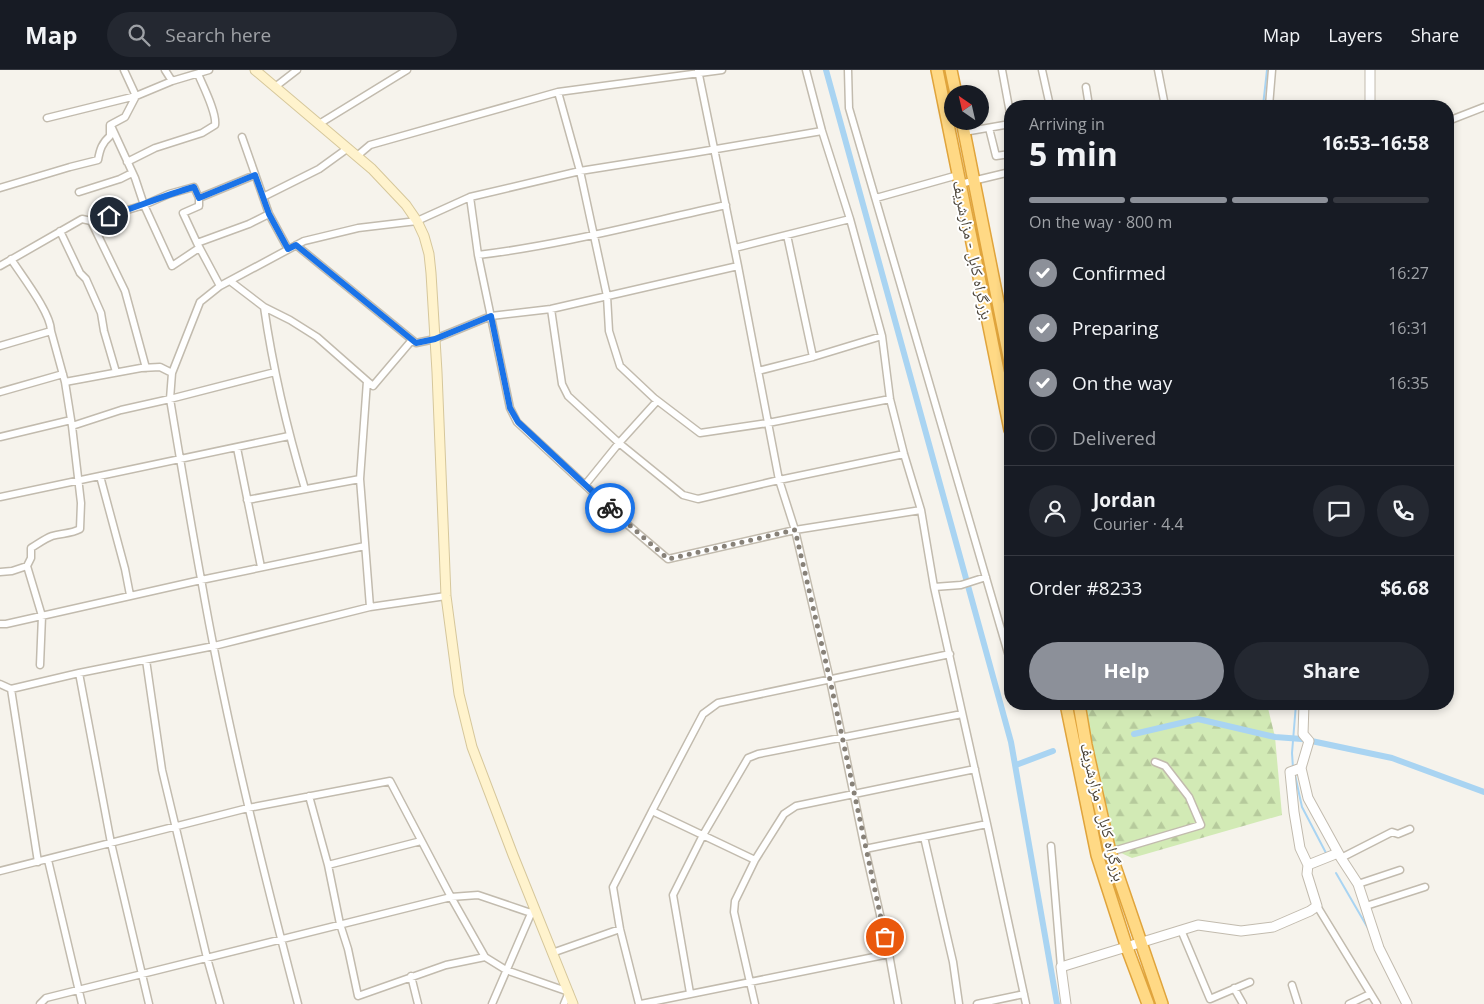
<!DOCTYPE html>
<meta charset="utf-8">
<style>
body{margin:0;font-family:"Open Sans","Noto Naskh Arabic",sans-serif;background:#242831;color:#f1f3f6;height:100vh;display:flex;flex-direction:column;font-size:19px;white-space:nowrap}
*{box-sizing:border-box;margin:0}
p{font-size:16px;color:#9ea1a6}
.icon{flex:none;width:28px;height:28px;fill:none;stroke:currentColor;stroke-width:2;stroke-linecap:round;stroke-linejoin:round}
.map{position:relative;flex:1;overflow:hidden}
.panel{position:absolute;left:1004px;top:30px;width:450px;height:610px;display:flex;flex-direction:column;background:#171b24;border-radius:20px;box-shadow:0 2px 8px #0003}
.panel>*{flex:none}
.needle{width:32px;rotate:326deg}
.buttons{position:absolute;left:944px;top:15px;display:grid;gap:10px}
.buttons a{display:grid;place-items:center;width:45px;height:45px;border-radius:50%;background:#171b24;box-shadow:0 2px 8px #0003;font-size:25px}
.pin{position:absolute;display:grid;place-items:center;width:42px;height:42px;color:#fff;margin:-21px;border:2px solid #fff;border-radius:50%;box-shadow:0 1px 5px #0007}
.courier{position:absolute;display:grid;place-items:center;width:50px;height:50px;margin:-25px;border:4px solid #1a73e8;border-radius:50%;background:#fff;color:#222;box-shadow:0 1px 6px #0007}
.headline em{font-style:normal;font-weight:700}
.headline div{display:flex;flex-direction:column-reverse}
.headline{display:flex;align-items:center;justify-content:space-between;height:85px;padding:0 25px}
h1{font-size:32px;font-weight:700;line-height:38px}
.bar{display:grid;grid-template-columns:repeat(4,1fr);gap:8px 5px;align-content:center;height:60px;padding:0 25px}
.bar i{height:6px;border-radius:4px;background:#363941}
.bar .active{background:#8c9099}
.bar p{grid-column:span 4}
.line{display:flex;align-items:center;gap:12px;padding:0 25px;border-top:1px solid #363941}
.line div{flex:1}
.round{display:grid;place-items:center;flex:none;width:52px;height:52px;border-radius:26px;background:#242831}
ol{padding:0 25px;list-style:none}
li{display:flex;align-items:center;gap:15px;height:55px}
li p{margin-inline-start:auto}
li .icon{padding:5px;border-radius:50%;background:#8c9099;color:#fff;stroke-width:4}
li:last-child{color:#9ea1a6}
li i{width:28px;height:28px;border:2px solid #363941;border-radius:50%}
.primary-button{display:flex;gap:10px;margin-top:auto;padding:10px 25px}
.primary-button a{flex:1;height:58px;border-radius:30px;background:#8c9099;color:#fff;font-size:20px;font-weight:700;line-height:58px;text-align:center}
.primary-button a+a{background:#242831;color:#f1f3f6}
header{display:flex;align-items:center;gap:30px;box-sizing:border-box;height:70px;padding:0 25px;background:#171b24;border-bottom:1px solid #363941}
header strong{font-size:24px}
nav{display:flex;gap:28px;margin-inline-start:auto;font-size:18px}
.search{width:350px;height:45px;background:#242831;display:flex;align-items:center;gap:12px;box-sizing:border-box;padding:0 18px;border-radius:28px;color:#9ea1a6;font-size:19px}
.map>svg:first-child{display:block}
.forest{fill:url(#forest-firs)}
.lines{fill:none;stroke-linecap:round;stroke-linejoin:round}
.stream{stroke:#a9d4f2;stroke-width:2}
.canal{stroke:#a9d4f2;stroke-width:6}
.minor-casing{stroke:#c2bbae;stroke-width:9}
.tertiary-casing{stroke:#c2bbae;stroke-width:11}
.secondary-casing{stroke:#d6c79b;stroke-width:11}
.trunk-casing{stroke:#e0a43c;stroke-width:14}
.minor{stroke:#fff;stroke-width:6}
.tertiary{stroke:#fff;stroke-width:9}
.secondary{stroke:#fff3cd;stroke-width:9}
.trunk{stroke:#ffd985;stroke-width:11}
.done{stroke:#878178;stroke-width:5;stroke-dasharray:0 9}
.route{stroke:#1a73e8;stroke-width:6}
.labels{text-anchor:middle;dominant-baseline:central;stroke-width:4;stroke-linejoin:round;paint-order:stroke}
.street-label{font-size:16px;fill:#4b4439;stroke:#fff}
</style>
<header>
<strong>Map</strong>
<div class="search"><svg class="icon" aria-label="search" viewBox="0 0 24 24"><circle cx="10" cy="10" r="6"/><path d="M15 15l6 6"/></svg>Search here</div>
<nav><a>Map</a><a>Layers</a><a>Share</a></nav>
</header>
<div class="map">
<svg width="1484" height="934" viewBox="0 0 1484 934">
<defs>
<pattern id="forest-firs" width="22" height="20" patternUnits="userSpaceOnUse" patternTransform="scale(1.25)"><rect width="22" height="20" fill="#d2eab5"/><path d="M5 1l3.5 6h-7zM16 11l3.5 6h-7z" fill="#b6ca9c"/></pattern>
</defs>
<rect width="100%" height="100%" fill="#f6f3ec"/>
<path class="forest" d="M1076,634H1267L1275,667L1282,745L1132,788L1108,777Z"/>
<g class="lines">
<path class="stream" d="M1263,36L1267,0
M1293,698L1292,683L1296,634
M1295,705L1302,737L1326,783
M1336,803L1369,860"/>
<path class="canal" d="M826,0L1011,672L1057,934
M1134,664L1198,649L1275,667L1302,669L1392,688L1484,722
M1016,695L1053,681"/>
<g class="minor-casing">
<path id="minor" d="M165,0L172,11
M698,0L738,196L779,410L795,460L830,610L865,779L889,884L898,934
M806,0L822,61L850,149L882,266L890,329L904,384L921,440L934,517L987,754L1026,934
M848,0L849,38L1010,590
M1002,0L1010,43
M1042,0L1050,36
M1158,0L1165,36
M275,17L297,0
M1086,17L1089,36
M558,22L580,101L607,226L609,261L620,296L654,328L700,363L768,353L890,329
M1269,36L1272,0
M47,48L136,26L172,11L209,0
M1448,51L1484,37
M319,54L407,0
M112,58L135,108L144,135L172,196L199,178
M989,58L996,86L1010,84
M964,62L1010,54
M242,67L269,144L288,179
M357,86L370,75L558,22L722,0
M127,92L155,78L202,63L215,55C217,43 203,16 198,4
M960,114L1010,102
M0,118L70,97L98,90C100,79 102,73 110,66V55L125,47L136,26L124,0
M79,122L120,109L132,103
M263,127L319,99L348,78
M470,127L478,185L510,338L517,352L628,455L668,489L795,460L921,440
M199,128L255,105
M876,128L958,105
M91,151L125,221L146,298
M60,161L80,203L86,209L101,243L104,261L116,302
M787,165L813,287
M197,173L249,154L269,144
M296,175L416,273L435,269L491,246L551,239L738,196
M735,178L850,149
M478,185C562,175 643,153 726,135
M11,189C22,206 51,243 51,261L65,312L72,356L81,433L80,459C71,464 62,463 52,466C44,469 38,474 31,478V488L27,496
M0,196L82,149L91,151L144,135L169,124L194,117L199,128V136L183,143L197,173L220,216
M230,211L264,237L290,250L317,267L367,311L360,409L370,537
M264,237C273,299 287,359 305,419
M551,239L562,314L568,326L619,373L683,425L698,429L779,410L904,384
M0,276L51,261
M758,301L813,287L882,266
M367,311L373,316L412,270
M65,312L141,298L160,297L172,303
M0,322L63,304
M72,356L121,340L170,329L275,302
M0,367L71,350
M237,378L261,497
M100,406L125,499L130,525
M585,415L619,373L657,331
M0,427L289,366
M247,430L360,409
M0,502L12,501L27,496L42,546L40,595
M934,517L961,515L986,507
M0,554H6L201,510L365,476
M146,590L162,700L207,888L220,934
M79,603L111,773L149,934
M0,614L11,619
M309,726L328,795L340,854L348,879L358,926L446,895L485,887
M924,767L953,892L959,934
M1051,776L1061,897
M865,779L987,754
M1110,782L1201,755L1189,727L1165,696L1155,692
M1341,788L1392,762L1398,764L1410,759
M48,790L82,934
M755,790L784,744L796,736L975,699
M38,792L11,619L79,603L214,576L370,537L446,526
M328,795L421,771
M0,801L248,738L390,711L451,827L485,887L506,900L569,922L564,934
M1358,814L1400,800
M1317,836L1377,934
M1366,836L1425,817
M1181,860L1210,929L1250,912
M552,883L620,859
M411,906L418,934
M1292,915L1298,934
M1234,918L1243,934
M690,923L673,825L703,765L748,688L758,684L962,644
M40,934L46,928L78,920L451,827L478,825L531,843
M298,934C261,793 226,652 201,509C190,449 180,389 170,329L172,303L200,232L220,216L304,171L358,158L417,151L470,127L580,101L693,83L822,61
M492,934L533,839
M639,934L620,859L613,817L652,741
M641,934L889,884
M755,934L734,842L735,831L755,790L652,741L703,644L718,633L950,584
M977,934L1024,924
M1349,934L1370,924"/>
</g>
<g class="tertiary-casing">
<path id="tertiary" d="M1370,36V0
M1304,634L1303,664L1309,671L1301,698L1308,728L1341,788L1358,814L1379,878L1407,934
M1301,698L1290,702L1294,742L1300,778L1308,795
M1066,934L1061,897L1198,855L1241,861L1273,857L1310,841L1317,836L1307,804L1308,795L1338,783"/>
</g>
<g class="secondary-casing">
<path id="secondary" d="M255,0L372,99L406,135L417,151L424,166L429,184L431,203L437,302L446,526L459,624L472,677L513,785L573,934"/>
</g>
<g class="trunk-casing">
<path id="trunk" d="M937,0L1010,360
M951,0L956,24
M962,51L1010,292
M1066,634L1097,785L1127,878L1148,934
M1079,634L1086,675L1110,782L1162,934"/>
</g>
<use href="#minor" class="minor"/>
<use href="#tertiary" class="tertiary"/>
<use href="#secondary" class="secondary"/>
<use href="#trunk" class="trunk"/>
</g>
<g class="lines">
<path class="done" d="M610,438L668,489L795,460L830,610L885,867"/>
<path class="route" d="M109,146C137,137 165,125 194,117L199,128L255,105L269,144L288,179L296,175L416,273L435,269L491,246L510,338L518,352L610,438"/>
</g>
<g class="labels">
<g class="street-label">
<text transform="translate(973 180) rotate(78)">بزرگراه کابل - مزارشریف</text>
<text transform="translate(1103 742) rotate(76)">بزرگراه کابل - مزارشریف</text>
</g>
</g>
</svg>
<div class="buttons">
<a><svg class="needle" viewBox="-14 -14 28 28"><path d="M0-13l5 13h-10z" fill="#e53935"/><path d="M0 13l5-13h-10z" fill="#9ea1a6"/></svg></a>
</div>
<div class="pin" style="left:885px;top:867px;background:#ea580c"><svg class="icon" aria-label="bag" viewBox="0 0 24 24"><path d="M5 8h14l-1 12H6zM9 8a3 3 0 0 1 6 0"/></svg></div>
<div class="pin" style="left:109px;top:146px;background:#1f2937"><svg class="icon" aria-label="home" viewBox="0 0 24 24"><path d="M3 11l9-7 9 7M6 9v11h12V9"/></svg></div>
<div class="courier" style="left:610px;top:438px"><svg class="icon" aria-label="bike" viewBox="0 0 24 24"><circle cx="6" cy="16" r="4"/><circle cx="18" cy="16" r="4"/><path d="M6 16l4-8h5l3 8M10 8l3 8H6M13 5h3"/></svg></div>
<section class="panel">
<div class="headline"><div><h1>5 min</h1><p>Arriving in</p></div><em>16:53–16:58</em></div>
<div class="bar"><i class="active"></i><i class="active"></i><i class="active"></i><i></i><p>On the way · 800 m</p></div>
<ol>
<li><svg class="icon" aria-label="check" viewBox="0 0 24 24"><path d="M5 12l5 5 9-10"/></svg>Confirmed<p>16:27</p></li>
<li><svg class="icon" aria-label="check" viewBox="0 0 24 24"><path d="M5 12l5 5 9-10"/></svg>Preparing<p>16:31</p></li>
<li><svg class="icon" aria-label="check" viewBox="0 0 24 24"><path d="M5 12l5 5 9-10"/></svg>On the way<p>16:35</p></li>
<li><i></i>Delivered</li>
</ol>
<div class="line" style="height:90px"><a class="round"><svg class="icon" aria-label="person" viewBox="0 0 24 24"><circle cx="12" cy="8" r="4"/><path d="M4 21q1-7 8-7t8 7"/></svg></a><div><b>Jordan</b><p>Courier · 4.4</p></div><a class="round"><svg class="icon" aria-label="chat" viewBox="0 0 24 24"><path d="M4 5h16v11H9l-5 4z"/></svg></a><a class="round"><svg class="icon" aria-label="phone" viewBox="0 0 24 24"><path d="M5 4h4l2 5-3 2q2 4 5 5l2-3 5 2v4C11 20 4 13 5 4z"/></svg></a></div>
<div class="line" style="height:65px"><div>Order #8233</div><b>$6.68</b></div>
<div class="primary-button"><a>Help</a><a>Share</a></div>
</section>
</div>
